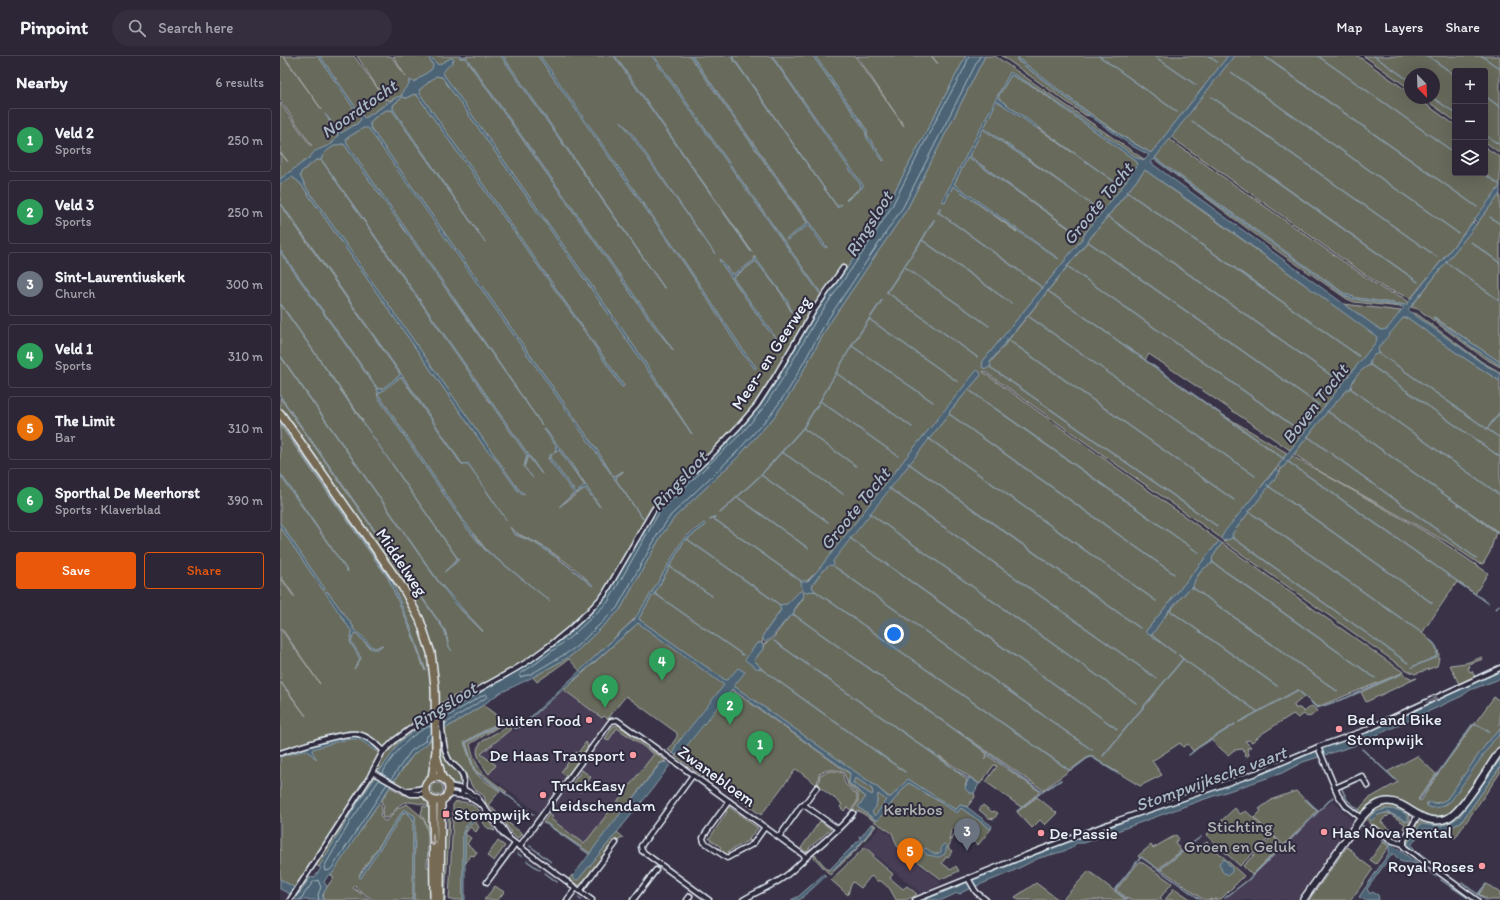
<!DOCTYPE html>
<meta charset="utf-8">
<style>
:root{--surface:#2c2636;--page:#342e3e;--text:#f1f3f6;--muted:#a6a5ad;--line:#484351;--accent:#ea580c}
body{margin:0;font-family:Itim,sans-serif;background:var(--page);color:var(--text)}
.controls{position:absolute;right:12px;top:12px;display:grid;overflow:hidden;border-radius:4px;box-shadow:0 4px 16px #0002}
.controls button{width:36px;height:36px;display:grid;place-items:center;padding:0;border:0;border-bottom:1px solid var(--line);background:var(--surface);color:var(--text);font:20px sans-serif}
.compass{position:absolute;left:1124px;top:12px;width:36px;height:36px;border-radius:50%;background:var(--surface);box-shadow:0 4px 16px #0002;rotate:157deg}
.you{position:absolute;left:614px;top:578px;width:14px;height:14px;margin:-10px;border:3px solid #fff;border-radius:50%;background:#1a73e8;box-shadow:0 0 0 6px #1a73e833}
.badge{display:grid;place-items:center;width:26px;height:26px;border-radius:50%;background:var(--accent);color:#fff;font-size:13px;font-weight:700}
.pin{position:absolute;translate:-50% -33px;filter:drop-shadow(0 1px 2px #0008)}
.pin::after{content:'';position:absolute;top:21px;width:14px;height:12px;background:inherit;clip-path:polygon(0 0,100% 0,50% 100%)}
.list{margin:0;padding:0;list-style:none}
h2{display:flex;justify-content:space-between;align-items:center;height:52px;margin:0;padding:0 16px;font-size:17px}
h2 small{font-size:13px;font-weight:400;color:var(--muted)}
.list li{display:grid;grid-template-columns:26px 1fr auto;gap:12px;align-items:center;box-sizing:border-box;height:64px;margin:0 8px 8px;padding:0 8px;border:1px solid var(--line);border-radius:4px}
.list b{display:block;font-size:15px;white-space:nowrap}
.list p{margin:0;font-size:13px;white-space:nowrap;color:var(--muted)}
.list em{font-size:13px;font-style:normal;color:var(--muted)}
.actions{display:flex;gap:8px;padding:12px 16px}
.actions a{flex:1;padding:9px 0;border:1px solid var(--accent);border-radius:4px;text-align:center;font-size:14px;color:var(--accent)}
.actions .main{background:var(--accent);color:#fff}
.icon{flex:none;width:22px;height:22px;fill:none;stroke:currentColor;stroke-width:2;stroke-linecap:round;stroke-linejoin:round}
.map{position:relative;flex:none;width:1220px;height:844px;overflow:hidden}
header{display:flex;align-items:center;gap:24px;box-sizing:border-box;height:56px;padding:0 20px;background:var(--surface);border-bottom:1px solid var(--line)}
header strong{font-size:19px}
nav{display:flex;gap:22px;margin-inline-start:auto;font-size:14px}
.search{width:280px;height:36px;background:var(--page);display:flex;align-items:center;gap:10px;box-sizing:border-box;padding:0 14px;border-radius:22px;color:var(--muted);font-size:15px}
main{display:flex}
aside{flex:1;background:var(--surface)}
.map>svg:first-child{display:block}
</style>
<header>
<strong>Pinpoint</strong>
<div class="search"><svg class="icon" aria-label="search" viewBox="0 0 24 24"><circle cx="10" cy="10" r="6"/><path d="M15 15l6 6"/></svg>Search here</div>
<nav><a>Map</a><a>Layers</a><a>Share</a></nav>
</header>
<main>
<aside>
<h2>Nearby<small>6 results</small></h2>
<ul class="list">
<li><span class="badge" style="background:#2e9e5b">1</span><div><b>Veld 2</b><p>Sports</p></div><em>250 m</em></li>
<li><span class="badge" style="background:#2e9e5b">2</span><div><b>Veld 3</b><p>Sports</p></div><em>250 m</em></li>
<li><span class="badge" style="background:#6b7280">3</span><div><b>Sint-Laurentiuskerk</b><p>Church</p></div><em>300 m</em></li>
<li><span class="badge" style="background:#2e9e5b">4</span><div><b>Veld 1</b><p>Sports</p></div><em>310 m</em></li>
<li><span class="badge" style="background:#e8710a">5</span><div><b>The Limit</b><p>Bar</p></div><em>310 m</em></li>
<li><span class="badge" style="background:#2e9e5b">6</span><div><b>Sporthal De Meerhorst</b><p>Sports · Klaverblad</p></div><em>390 m</em></li>
</ul>
<div class="actions"><a class="main">Save</a><a>Share</a></div>
</aside>
<div class="map">
<svg width="1220" height="844" viewBox="0 0 1220 844">
<rect width="100%" height="100%" fill="#3a3348"/>
<filter id="ink" filterUnits="userSpaceOnUse"><feTurbulence type="fractalNoise" baseFrequency=".025" numOctaves="2"/><feDisplacementMap in="SourceGraphic" scale="8" xChannelSelector="R" yChannelSelector="G"/><feConvolveMatrix kernelMatrix="1 2 1 2 8 2 1 2 1" color-interpolation-filters="sRGB"/></filter>
<g filter="url(#ink)">
<g fill="#473e55">
<path d="M283 634 380 702 309 795 208 719 196 699 195 695 196 690 200 685 228 670 233 675H237Z"/>
<path d="M1053 745 1080 772 1028 844H944L967 826 1039 756Z"/>
<path d="M600 771 611 779 616 791 659 824 661 828 640 837 584 790Z"/>
</g>
<g fill="#676a5c" stroke="#a8aeaa" fill-rule="evenodd">
<path d="M0 0H3L42 54 4 0H38L81 63 78 67 61 77 48 63 58 78 52 88 38 94 29 102 0 123V97L8 106 0 95V47L31 90V88L0 44Z"/>
<path d="M40 0H74L101 37 77 0H111L126 21 113 0H148L154 11 152 13 134 26 129 25V28L120 41H117L109 45 104 41 107 46 106 48 85 62 81 59Z"/>
<path d="M150 0H179L180 2H185L374 270 393 294 185 0H221L385 233 223 0H258L406 210 463 298 475 312 476 311 465 297 406 208 260 0H334L472 196 335 0H372L540 237V236L374 0H410L528 168 506 183 529 169 547 192 412 0H451L558 152 562 148 558 150 556 149 452 0H491L580 128 581 131 566 144 583 130 492 0H533L585 74 587 82 604 105V104L587 79V74L584 70 535 0H575L624 70 577 0H651L658 8 652 0H686L608 148 582 191 532 262 498 323 470 362 433 400 382 447 363 475 327 540 291 576 245 611 212 629 152 665 144 668 100 713 86 735H84L83 736 84 738 67 764 42 808 39 811 36 809 28 821 30 822 19 838 14 835 15 832 0 823V626L26 660 0 624V572L40 628 0 570V521L14 541H15L0 519V471L43 534 45 533 0 467V419L68 516 0 417V369L108 522 129 570 145 615 131 572 109 521 0 367V342L165 575 169 591 165 574 0 340V300L157 524 182 555 203 575 177 547 159 526 0 299V248L83 365 0 247V196L95 330 98 335V341L186 471 205 494 208 496 184 465 98 338 118 322H122L180 405 133 335 0 146V128L12 121 15 123 21 128 206 393 214 401 240 437 244 438 239 434 79 207 27 133 20 120 21 116 36 104H40L42 105 244 395 247 399 244 411 248 400 262 418 41 103C44 95 56 87 64 88L262 369 67 88 66 84 67 82 83 72 88 71 363 463 336 424V421L343 416V415L335 420H333L317 394 90 71V66C96 61 104 52 112 54L205 186 113 53V49L123 41 126 42 134 38 137 39 305 276 342 331 344 330 140 38 139 34 156 20 162 21 269 172 412 378 356 293 164 19 163 16C165 12 171 8 174 4L171 2 158 9ZM474 201 507 244 511 255 501 237 476 205 453 222 494 279 489 275 439 204 440 203 452 219 475 204ZM264 373 266 374 290 406 320 451 305 432 279 451 294 437 268 402 276 394V390ZM112 408 178 503V505L164 516 176 505 177 502ZM230 471C238 480 249 482 259 488 274 497 302 516 313 530L286 508 255 487 234 478ZM47 535 73 570V573L92 591 96 592 102 589 97 593 90 592 76 577 74 578 71 585 81 602 74 613 80 603C76 589 69 593 72 576Z"/>
<path d="M705 0H715L865 104 857 102 745 25 730 17 663 145 665 146 673 130 737 176 674 128 688 101 797 178 689 100 703 73 780 126 704 72 717 44 792 96 719 43 718 41 731 19 756 32 856 105 858 108 842 131 806 176C801 187 790 196 783 207L703 305V312L706 313 711 310 710 307 865 114 1098 281 1096 286 1082 303 1010 394 869 298 865 304 933 353 1007 397 998 410 997 413H995L941 482 704 315 703 316 939 485 866 575 871 580C881 563 895 549 908 534 916 525 920 511 933 507L932 502 942 487 1039 557 1123 616 1124 619 1133 623 1137 622 1086 646 1081 636 1122 617 1037 651 1025 640 1014 649 1015 652H1020L1024 656 1032 650 1037 655 1030 661 1029 660 1027 661 1024 658 1018 662 1013 658 983 677 972 686 969 684 965 685 971 691 967 692 969 699 966 701 963 693 954 694 948 699 930 683 913 695 908 688 903 691 900 687 872 705 882 719 860 730 812 701H808L763 734 678 675 707 698 704 704 707 699 759 735V737L741 751 706 726 717 710 714 709 700 728 659 700 687 724 685 730 694 737 695 741 687 751 680 749 676 754 628 723 611 741H609L597 731 454 630 458 612 447 625 445 624 360 564 359 562 372 540 375 539 376 535 404 485 426 469 405 482 357 560 300 615 289 603 257 626 253 621 289 601 298 594 340 554 381 480 395 461 457 402 495 360 512 335 549 268 627 153ZM697 315 701 319 670 355 669 358 552 505 553 507 545 512 532 528V531L535 535 525 536 523 537V543L492 583 483 589V593L474 604 478 608 466 604 477 587H482L483 584V579L504 549 507 548 518 537 522 536 523 534 522 530 539 513 624 404Z"/>
<path d="M722 0H948L871 97C824 71 782 36 739 3L738 5 810 60 805 59Z"/>
<path d="M954 0H1078L1130 37V42H1137L1175 69V117H1205V91L1220 101V130L1193 166 1131 242 1104 232 891 81Z"/>
<path d="M1084 0H1220V97L1205 86V15H1175V65L1143 42H1154V18H1130V33Z"/>
<path d="M889 83 1104 234 1122 241 1129 246 1126 249 1077 242 1065 238 875 102Z"/>
<path d="M874 103 1067 241 1074 243 1121 250V251L1074 246 1067 243 999 196Z"/>
<path d="M1220 138V306L1154 261 1192 291 1220 309V311L1204 302 1138 253 1131 251Z"/>
<path d="M0 148 120 318 119 320 102 333H98L0 194Z"/>
<path d="M1064 248 1121 255 1107 274H1101Z"/>
<path d="M1130 256 1137 258 1202 306 1220 316V318L1199 305Z"/>
<path d="M1123 262H1128L1178 298 1220 325V477L1176 447 1216 476 1210 496 1203 508 1198 507 1167 486 1041 416 1014 398 1047 356 1067 334 1071 332C1071 324 1083 311 1090 309 1090 296 1114 272 1123 262Z"/>
<path d="M279 394 305 430 296 437 270 402 272 398Z"/>
<path d="M1012 400 1158 483 1208 517 1195 538 1177 526 1142 577C1154 588 1163 593 1157 610L1135 618 1125 613 943 485 952 482V478L1000 416V412L1002 413Z"/>
<path d="M358 567 570 718 571 720 568 726 571 730 586 741 578 751 596 765 628 727 631 728 677 757 681 752 711 773 698 789 675 772 671 774 669 785 677 775 683 779 682 780 678 779 673 781 668 792 672 795 668 802 666 801 662 807 671 814 676 810 679 815 661 823 617 790 612 777 579 755 573 756 572 755 578 746V738L568 729 564 717C556 712 546 713 539 718L537 729 516 713 481 759 431 723 429 725 395 700 401 682 396 689 393 698 388 694 397 681V677L346 640C339 648 334 655 328 663L324 660 322 662 284 634Z"/>
<path d="M1202 601 1203 603 1189 608 1190 611 1188 612 1190 616 1192 615 1195 621 1179 628 1170 609 1186 607Z"/>
<path d="M1214 641 1220 645V674L1209 684 1167 743 1162 746 1146 748 1165 749 1168 747 1213 685 1220 678V690L1175 753C1138 781 1116 713 1080 760L1076 757 1088 743 1118 726 1107 716 1137 700 1156 718 1138 743 1141 745 1157 719Z"/>
<path d="M203 649 223 664 184 686 194 715 202 723 220 735 209 748 217 757 216 759 206 747 204 740 193 732 185 717 174 706 169 698 166 693 165 680V673Z"/>
<path d="M228 665 190 688C197 716 204 719 227 736L225 737 195 714 186 687 223 667Z"/>
<path d="M338 669 386 705 380 707 310 797 266 767 265 768 263 767 269 758 273 761 271 763 304 788 374 698 337 672 328 685 325 683 333 670Z"/>
<path d="M229 670 231 673 201 698 216 709 209 718C184 687 203 685 229 670Z"/>
<path d="M152 681 153 683C153 693 154 705 152 715 151 718 149 720 147 722 135 736 128 734 114 725L134 698 149 686Z"/>
<path d="M160 683C161 690 162 696 166 702 170 710 186 718 178 728 162 725 162 711 161 699 161 694 160 688 160 683Z"/>
<path d="M306 686 308 690V693L285 724 286 720 281 716 296 696 298 697Z"/>
<path d="M1220 699V704L1180 760 1174 765 1162 770 1140 769 1128 787 1132 794 1135 795 1132 796 1127 791V784L1138 767C1143 765 1145 766 1150 767 1161 769 1170 766 1178 759Z"/>
<path d="M1220 711V717L1175 782 1163 774 1169 773 1182 765Z"/>
<path d="M302 714 311 721 300 736 291 729Z"/>
<path d="M550 715C570 715 559 721 567 730 570 733 574 736 577 739V746L571 754 567 751 564 755 560 751 562 748 538 730 540 719Z"/>
<path d="M575 722H576L592 733 593 737 592 739 573 727Z"/>
<circle cx="157" cy="733" r="6"/>
<path d="M110 731 124 739 140 740 147 743 151 750 150 781 145 765 141 758 143 750 147 751 148 749C122 745 125 742 108 762H103L102 758 104 751 101 746Z"/>
<path d="M1016 735 1037 755 1004 789 974 762 981 755 979 753 993 743Z"/>
<path d="M598 737 606 744 596 760 591 756 596 751Z"/>
<path d="M757 741 777 757 765 769 760 764 752 772 737 756Z"/>
<path d="M176 745V746C194 743 207 762 215 775 202 772 202 762 192 754L190 756 178 752 176 753V755L187 757 191 759H173V749Z"/>
<path d="M98 748H100L102 752 100 760 104 765 108 764 118 752 127 748C131 752 136 755 140 759 152 772 147 795 147 811H150L152 844H134L135 760 124 753 79 819 80 822 124 756 128 757 133 763V844H93L76 832 75 829 73 832 90 844H44L43 843 44 835 54 821 51 819Z"/>
<path d="M703 749 712 756 714 755 718 757 714 763 709 762 699 754Z"/>
<path d="M1109 749C1124 751 1135 756 1128 772L1124 773 1123 772 1125 768 1110 758 1107 761 1106 760 1101 766 1118 779 1120 775 1122 780C1111 787 1093 769 1084 762 1091 755 1098 749 1109 749ZM1103 753H1111L1121 755 1126 766C1112 757 1106 752 1091 764Z"/>
<path d="M448 750 478 772 469 783 472 786 471 787 469 784 448 796 450 799 448 800 439 794 441 791 429 783 447 756 444 754Z"/>
<path d="M955 752 960 758 966 755 992 779 960 810 926 779Z"/>
<path d="M218 758 225 766 226 765 243 778 240 781 236 782 233 779 225 767 216 759Z"/>
<path d="M168 760 170 761 165 844H162V808L166 773H168Z"/>
<path d="M173 761H191L194 765H191L185 771 183 776V844H169Z"/>
<path d="M195 765 199 771 196 776 190 771 185 778 191 782 187 788 197 796 194 800 191 799 185 808V773L188 770Z"/>
<path d="M540 765 551 773 529 792V795L526 796 521 792Z"/>
<path d="M592 767 596 770 575 795 550 819 533 800 535 799 548 814 550 813 552 815 576 793 594 770Z"/>
<path d="M337 776 344 782H341L336 787 334 785 303 825V826L302 829H298L289 823 292 819 293 822 298 824Z"/>
<path d="M896 779 899 783 895 786 901 795 878 813 861 801 860 802 858 800 871 789 873 792Z"/>
<path d="M993 780 1002 789 972 819 963 810Z"/>
<path d="M218 785 225 790 214 805 207 800Z"/>
<path d="M927 786 964 820 941 843 924 844 881 813 882 812 909 791 913 795Z"/>
<path d="M1103 786 1109 790 1096 808 1090 804Z"/>
<path d="M585 791 594 799 593 801 613 818 610 822 623 833 627 830 637 838C630 844 624 844 616 844L610 833 601 825H597L591 820 581 832 573 826 570 831 568 839 551 824Z"/>
<path d="M1067 791 1075 797 1074 799 1093 813 1071 844H1029Z"/>
<path d="M860 805 892 827 880 842 883 844H850L836 834Z"/>
<path d="M809 815 846 844H782Z"/>
<path d="M756 827 779 844H739L735 841Z"/>
<path d="M1207 828 1220 837V844H1209L1199 838Z"/>
<path d="M215 830 224 836 218 844H204Z"/>
<path d="M894 832 912 844H885Z"/>
</g>
<g fill="#4b6474" stroke="#8a9ca9" fill-rule="evenodd">
<path d="M38 0H40L81 59 85 62 117 41 122 40V36L129 28V24L134 26 152 13 153 9 148 0H150L158 9 171 2 174 3C172 9 166 11 163 16L164 19 356 293 412 378 269 172 162 21 156 20 139 34 140 38 344 330 342 331 305 276 137 39 134 38 126 42 122 41 113 49V53L205 186 112 54C104 52 95 61 90 66V71L317 394 333 420H335L343 415 336 421V424L363 463 88 72H83L67 82 66 84 67 88 262 369 64 88C56 87 44 95 41 103L262 418 248 400 244 411 253 422 244 411 247 399 244 395 42 105 40 104H36L21 116 20 120 27 133 239 434 245 438 244 439 241 438 238 435 214 401 206 393 21 128 15 123 12 121 0 128V123L29 102 35 95 52 88 58 79V77L45 58 61 77 78 67 81 63Z"/>
<path d="M179 0H185L393 294 374 270 188 6 184 1 180 2Z"/>
<path d="M221 0H223L385 233Z"/>
<path d="M258 0H260L269 12 406 208 465 297 476 311 475 313 463 298 406 210Z"/>
<path d="M334 0H335L353 25 471 196Z"/>
<path d="M372 0H374L540 236V238Z"/>
<path d="M410 0H412L430 26 547 192 543 190 529 169 507 184 506 183 528 167Z"/>
<path d="M451 0H452L556 149 558 150 562 148 558 152Z"/>
<path d="M491 0H492L499 10 583 129V131L566 145 581 131 580 128Z"/>
<path d="M533 0H535L584 70 587 74V79L604 104 603 105 587 82 585 74Z"/>
<path d="M686 0H705L627 153 549 268 512 335 495 360 457 402 395 461 381 480 340 554 298 594 289 601 253 621 218 638 203 649 150 682 148 687 134 698 128 705 91 758 55 814 51 819 49 818 44 826 47 831 42 840 44 844H15L16 841 0 833V823L15 832 14 835 19 838 30 822 35 821 41 812 39 811 75 751 119 687 144 667 152 665 212 629 245 611 291 576 327 540 363 475 377 453 433 400 470 362 498 323 532 262 582 191 608 148Z"/>
<path d="M948 0H954L875 102 1065 238 1077 242 1126 249 1193 166 1196 169 1128 254 1199 305 1220 318V325L1178 298 1128 262H1123L1098 292 1099 297 1094 299 1090 305V309C1083 311 1071 324 1071 332L1067 334 1047 356 1002 413 998 410 1003 403 1082 303 1096 286 1097 281 925 156 865 114 710 306 711 310 706 313 702 311 703 305 783 207C790 196 801 187 806 176L842 131 858 108 856 105 756 32 731 19 718 41 719 43 761 73H758L717 45 704 72 750 104H748L703 73 689 100 798 178 688 101 674 128 778 202V203L673 130 665 146 662 145 730 16 757 32 857 102 865 104 869 99 852 90 810 60 736 3H739C782 35 823 72 871 97ZM874 103 1067 241 1074 243 1121 250 1124 251 1107 273 1101 274 1064 248 871 107Z"/>
<path d="M341 65 353 79 435 198Z"/>
<path d="M1220 130V138L1197 167 1194 164Z"/>
<path d="M0 146 133 335 180 405 183 408 188 407 227 465 188 409H183L179 405 129 331 121 321 98 338 184 465 205 493 270 545 205 494 186 471 98 341V335L95 330 0 196V194L98 333H102L119 320 120 318Z"/>
<path d="M474 200 507 244 512 256 501 237 476 205 454 220 453 222 498 284 489 275 439 204 440 203 452 219 475 204Z"/>
<path d="M0 247 178 503V505L164 516 176 505 177 502Z"/>
<path d="M1153 261 1220 306V309L1192 291 1153 262Z"/>
<path d="M0 299 159 526 203 576 174 546 157 524Z"/>
<path d="M697 314 700 316 701 319 670 355 669 358 553 505 554 509 553 510 550 509 542 515 533 528 532 531 535 535 525 536 522 533 521 525H528L539 513 624 404Z"/>
<path d="M0 340 165 574 169 591 172 595 168 590 165 575Z"/>
<path d="M0 367 112 526 131 572 146 615 129 570 108 522Z"/>
<path d="M264 373 266 374 290 406 320 451 305 432 292 440 279 451 294 437 269 404V400L276 395V390ZM279 394 305 429 296 437 270 402 272 398Z"/>
<path d="M996 413 1000 416 952 478 953 482 943 485 941 482 945 475Z"/>
<path d="M0 417 68 516 0 419Z"/>
<path d="M0 467 45 533 43 534 0 471Z"/>
<path d="M424 467 426 469 404 485 376 535 375 539 372 540 359 562 360 564 445 624H447L458 612 465 616 454 630 597 731 608 741H611L628 723 676 754 680 749 687 751 712 770 711 773 681 752 677 757 631 728 628 727 597 765 578 751 586 741 569 727 570 717 452 633 401 697 395 699 393 697 396 689 444 629 358 567 241 671 235 673 231 668 233 667 237 670H241L354 564 372 536 403 483ZM575 722H576L592 733 593 737 592 739 573 727ZM598 738 606 744 595 760 592 756 596 751Z"/>
<path d="M230 471 235 477 265 492 313 529 312 530 286 508 255 487 234 478Z"/>
<path d="M939 485 942 487 932 502 933 507C924 510 913 522 913 532H910L890 553 871 580 866 577V575Z"/>
<path d="M47 535 73 570V573L83 581 92 591 96 592 103 589 98 593H92L76 577 74 578 71 585 81 602 74 613 80 603 70 586 72 576 45 536Z"/>
<path d="M520 535 523 537 524 540 514 554V559C503 562 497 580 485 586L483 584V579L501 554 499 549 507 548Z"/>
<path d="M477 587H482L483 589V593L474 604 482 613 476 612 465 604Z"/>
<path d="M1220 615V622L1217 624 1190 634 1182 640 1169 646 1073 690 1023 706 1002 717 919 745 818 782 804 787H796L792 792 781 796 759 802 731 816 682 836 681 838 677 837 662 844H644L753 799 874 755 983 717 1043 692 1089 675Z"/>
<path d="M1220 674V678L1213 685 1171 745 1160 751 1152 752 1147 750 1148 746C1155 749 1161 747 1167 743L1209 684Z"/>
<path d="M76 680 86 684 98 695H95C90 692 85 686 80 684 69 680 44 690 33 693L32 695 37 704 27 694 0 701V699L54 684Z"/>
<path d="M1220 704V711L1182 765 1169 773 1163 774 1143 773 1131 789 1134 792V794L1128 792V787L1140 769 1142 768C1159 771 1166 771 1180 760Z"/>
<path d="M386 706 390 709 370 736 298 824H296L293 822V820L328 773 381 707Z"/>
<path d="M689 721 699 728 694 737H689L685 732Z"/>
<path d="M124 753 135 760 134 844H133V763L128 757 124 756 81 822 79 821Z"/>
<path d="M1107 753C1115 753 1122 754 1128 760V766L1108 756 1098 759 1091 765 1089 763C1092 756 1100 754 1107 753Z"/>
<path d="M192 764 194 766 187 770 185 778V844H183V776L185 771Z"/>
<path d="M591 768 594 770 576 793 551 815 550 813 580 783 579 780 581 781Z"/>
<path d="M664 788 667 790 665 798 659 801 647 799 643 794 645 792C651 794 653 801 661 796V791Z"/>
<path d="M1111 788 1138 808 1137 809C1128 804 1127 808 1120 805 1118 804 1116 800 1114 798H1112L1087 833 1090 838 1092 836 1098 839 1099 844H1085L1079 841 1109 797V790Z"/>
<path d="M944 803 952 812V816L948 819 947 818 945 817V818L942 815 939 807Z"/>
<path d="M544 818 546 820 522 842 519 844H511L519 840Z"/>
</g>
<g fill="none" stroke-linecap="round" stroke-linejoin="round">
<g stroke="#a9b9c3" stroke-width="1">
<path d="M689 0 685 11 658 60 612 150 585 193 536 264 501 325 483 352 463 376 380 455 328 546 293 579 258 606 240 618V621L251 618 287 597 296 591 337 552 378 478 391 459 454 399 492 357 509 333 546 266 623 151 700 0"/>
<path d="M165 668 207 641V639L205 638 165 662"/>
<path d="M102 718C111 701 132 675 151 670"/>
<path d="M111 723 131 695 145 685 147 680 151 677"/>
<path d="M99 724 70 766 44 811 45 815 50 814 52 812 107 728"/>
<path d="M20 844 33 826 38 824 41 831 38 839 39 844"/>
</g>
<g stroke="#8a9ca9" stroke-width="1.5">
<path d="M819 0 897 56"/>
<path d="M874 0 916 29"/>
<path d="M929 0 937 6"/>
<path d="M984 0 1197 151"/>
<path d="M1038 0 1175 97"/>
<path d="M1094 0 1130 25"/>
<path d="M1148 0 1175 19"/>
<path d="M1202 0 1220 13"/>
<path d="M738 3 739 0"/>
<path d="M951 16 1178 177"/>
<path d="M1205 40 1220 51"/>
<path d="M932 41 1157 201"/>
<path d="M1153 42 1175 57"/>
<path d="M912 65 1138 226"/>
<path d="M759 72 839 129"/>
<path d="M1205 79 1220 89"/>
<path d="M748 103 818 153"/>
<path d="M1203 117 1220 129"/>
<path d="M847 136 1079 300"/>
<path d="M658 156 763 232"/>
<path d="M658 157 660 152"/>
<path d="M827 160 1059 325"/>
<path d="M1210 161 1220 168"/>
<path d="M642 184 731 247"/>
<path d="M807 185 1039 349"/>
<path d="M1191 186 1220 207"/>
<path d="M1166 206 1220 245"/>
<path d="M787 210 1019 374"/>
<path d="M625 211 709 270"/>
<path d="M768 235 1004 403"/>
<path d="M607 236 697 301"/>
<path d="M607 236 642 184 654 164"/>
<path d="M748 260 975 420"/>
<path d="M589 263 678 326"/>
<path d="M727 283 954 444"/>
<path d="M572 290 653 346"/>
<path d="M1099 297 1220 382"/>
<path d="M1089 308 1220 401"/>
<path d="M710 311 937 470"/>
<path d="M556 317 632 371"/>
<path d="M1070 332 1220 439"/>
<path d="M689 334 919 497"/>
<path d="M540 345 618 400"/>
<path d="M1047 355 1220 478"/>
<path d="M669 358 894 518"/>
<path d="M523 372 576 410"/>
<path d="M1207 373 1220 356"/>
<path d="M1027 380 1196 502"/>
<path d="M648 382 876 545"/>
<path d="M502 396 563 438"/>
<path d="M1007 405 1208 547"/>
<path d="M628 407 860 572"/>
<path d="M481 419 548 466"/>
<path d="M987 429 1152 547"/>
<path d="M609 432 876 622"/>
<path d="M457 441 528 492"/>
<path d="M968 455 1142 577"/>
<path d="M440 457 481 419 523 372 540 345 572 289 602 244"/>
<path d="M589 457 856 647"/>
<path d="M434 463 521 525"/>
<path d="M430 464 435 461"/>
<path d="M952 481 1128 607"/>
<path d="M570 482 837 673"/>
<path d="M407 483 500 549"/>
<path d="M932 506 1095 622"/>
<path d="M389 510 432 540"/>
<path d="M555 511 812 694"/>
<path d="M912 531 1057 635"/>
<path d="M535 535 789 714 793 713 809 701H812L837 717"/>
<path d="M374 537 463 599"/>
<path d="M1216 553 1220 549"/>
<path d="M889 554 997 630"/>
<path d="M513 558 762 736 781 724"/>
<path d="M871 579 895 597"/>
<path d="M494 585 689 723"/>
<path d="M899 599 903 603"/>
<path d="M1132 611 1156 601C1159 593 1156 589 1150 584"/>
<path d="M480 612 625 716"/>
<path d="M230 664 222 666 185 687 195 715 254 759"/>
<path d="M959 666 1018 634 1037 652 1066 642 1121 618"/>
<path d="M1082 693 1118 726"/>
<path d="M909 699 919 691 955 668"/>
<path d="M823 700 903 603 978 656"/>
<path d="M1062 733 1067 744 1079 754"/>
<path d="M1026 743 1038 755"/>
<path d="M1139 744 1192 669H1198L1209 676"/>
<path d="M737 755 762 736"/>
<path d="M265 767 309 798"/>
<path d="M1081 769 1092 776"/>
<path d="M1098 781 1110 789"/>
<path d="M911 788 921 781"/>
<path d="M250 790 271 806"/>
<path d="M1004 790 1053 741"/>
<path d="M1139 797 1162 814"/>
<path d="M238 798 241 800"/>
<path d="M247 805 260 814"/>
<path d="M1145 812 1155 820"/>
<path d="M879 814 908 791"/>
<path d="M265 817 277 826"/>
<path d="M1161 824 1188 842"/>
<path d="M1182 827 1206 844"/>
<path d="M1198 838 1206 828"/>
<path d="M298 841 301 844"/>
<path d="M945 842 968 824 1001 792"/>
<path d="M848 844 835 835V833L861 801 921 844"/>
</g>
<g stroke="#e8f1f8" stroke-width="7">
<g id="street">
<path d="M1038 691 1058 739 1066 750 1081 762"/>
<path d="M0 697C16 692 64 675 78 678 87 680 97 688 104 695"/>
<path d="M92 716 131 738H146"/>
<path d="M413 719 361 790 362 795 429 844"/>
<path d="M169 730 183 733 197 741 224 779 312 844"/>
<path d="M1055 732 1082 720 1088 730"/>
<path d="M125 735 145 732"/>
<path d="M168 738 187 740 200 748"/>
<path d="M182 739C183 733 185 727 183 720 181 713 173 710 169 704 163 694 159 659 165 649 173 642 188 640 198 634 215 624 234 615 251 603 277 585 303 563 324 539L374 453 382 444 431 399 459 370 477 349 495 321 534 254 563 212"/>
<path d="M449 745 425 778 423 782 424 786 447 802 473 788 485 771"/>
<path d="M524 749 537 731"/>
<path d="M1138 759 1124 784V791L1197 844"/>
<path d="M214 763 223 772 229 782"/>
<path d="M1093 772 1113 785 1123 788"/>
<path d="M499 781 521 750 524 749 558 773"/>
<path d="M239 791 331 665 337 664 526 801"/>
<path d="M688 822 696 836 706 844"/>
<path d="M207 826 235 788"/>
<path d="M300 835 336 787"/>
<path d="M10 844 89 722 102 697 115 684 142 664"/>
<path d="M287 844 296 832"/>
<path d="M353 844 376 814"/>
<path d="M407 844 410 840"/>
<path d="M463 844C476 836 490 831 503 822 513 815 522 805 531 797 546 784 560 773 573 757"/>
<path d="M635 844 754 796 839 764 976 717 1038 691 1086 674 1220 612"/>
</g>
</g>
<g stroke="#e8f1f8" stroke-width="9">
<path id="secondary" d="M1023 844 1081 762C1118 718 1133 777 1168 762 1182 756 1209 710 1220 695"/>
</g>
<g stroke="#e8f1f8" stroke-width="10">
<g id="primary">
<path d="M0 357 123 532 140 564 151 597 155 631 156 695 152 722"/>
<path d="M156 698 162 722"/>
<circle cx="157" cy="733" r="12"/>
<path d="M153 745 154 844"/>
<path d="M160 844 161 745"/>
</g>
</g>
<use href="#street" stroke="#2f2a3d" stroke-width="4"/>
<use href="#secondary" stroke="#2f2a3d" stroke-width="6"/>
<use href="#primary" stroke="#766a54" stroke-width="7"/>
</g>
<defs><path id="oneway-shaft" d="M-6 0H5M1.5-3L5.5 0L1.5 3" fill="none" stroke-width="1.6" stroke-linecap="round" stroke-linejoin="round"/></defs>
<use stroke="#70707e" href="#oneway-shaft" transform="translate(1152 644) rotate(-25)"/>
<use stroke="#babbb6" href="#oneway-shaft" transform="translate(153 784) rotate(90)"/>
</g>
<g fill="#ff9aa2" stroke="#2f2a3d" stroke-width="1.5">
<circle cx="309" cy="664" r="4"/>
<circle cx="1059" cy="673" r="4"/>
<circle cx="353" cy="699" r="4"/>
<circle cx="263" cy="739" r="4"/>
<rect x="162" y="754" width="8" height="8" rx="2"/>
<circle cx="1044" cy="776" r="4"/>
<circle cx="761" cy="777" r="4"/>
<circle cx="1202" cy="810" r="4"/>
</g>
<g text-anchor="middle" stroke-width="4" stroke-linejoin="round" paint-order="stroke">
<g font-size="17" fill="#e8f1f8" stroke="#2f2a3d">
<text transform="translate(491 297) rotate(-57)" y="6">Meer- en Geerweg</text>
<text transform="translate(122 506) rotate(56)" y="6">Middelweg</text>
<text transform="translate(437 720) rotate(36)" y="6">Zwanebloem</text>
</g>
<g font-size="17" fill="#e8f1f8" stroke="#2f2a3d" text-anchor="start">
<text x="1067" y="669">Bed and Bike<tspan x="1067" dy="20">Stompwijk</tspan></text>
<text x="301" y="670" text-anchor="end">Luiten Food</text>
<text x="345" y="705" text-anchor="end">De Haas Transport</text>
<text x="271" y="735">TruckEasy<tspan x="271" dy="20">Leidschendam</tspan></text>
<text x="174" y="764">Stompwijk</text>
<text x="1052" y="782">Has Nova Rental</text>
<text x="769" y="783">De Passie</text>
<text x="1194" y="816" text-anchor="end">Royal Roses</text>
</g>
<g font-size="17" fill="#aeb4b2" stroke="#2f2a3d">
<text x="633" y="759">Kerkbos</text>
<text x="960" y="776">Stichting<tspan x="960" dy="20">Groen en Geluk</tspan></text>
</g>
<g font-size="18" font-style="italic" fill="#a9b9c3" stroke="#2f2a3d">
<text transform="translate(79 53) rotate(-35)" y="6">Noordtocht</text>
<text transform="translate(818 148) rotate(-51)" y="6">Groote Tocht</text>
<text transform="translate(589 168) rotate(-58)" y="6">Ringsloot</text>
<text transform="translate(1035 348) rotate(-52)" y="6">Boven Tocht</text>
<text transform="translate(399 425) rotate(-47)" y="6">Ringsloot</text>
<text transform="translate(575 453) rotate(-51)" y="6">Groote Tocht</text>
<text transform="translate(164 650) rotate(-32)" y="6">Ringsloot</text>
<text transform="translate(931 723) rotate(-20)" y="6">Stompwijksche vaart</text>
</g>
</g>
</svg>
<div class="controls">
<button>+</button>
<button>−</button>
<button><svg class="icon" aria-label="layers" viewBox="0 0 24 24"><path d="M12 4l9 5-9 5-9-5zM3 14l9 5 9-5"/></svg></button>
</div>
<svg class="compass" viewBox="-18 -18 36 36"><path d="M0-13l5 13h-10z" fill="#e53935"/><path d="M0 13l5-13h-10z" fill="#a6a5ad"/></svg>
<div class="you"></div>
<div class="pin badge" style="left:480px;top:708px;background:#2e9e5b">1</div>
<div class="pin badge" style="left:450px;top:669px;background:#2e9e5b">2</div>
<div class="pin badge" style="left:687px;top:795px;background:#6b7280">3</div>
<div class="pin badge" style="left:382px;top:625px;background:#2e9e5b">4</div>
<div class="pin badge" style="left:630px;top:815px;background:#e8710a">5</div>
<div class="pin badge" style="left:325px;top:652px;background:#2e9e5b">6</div>
</div>
</main>
